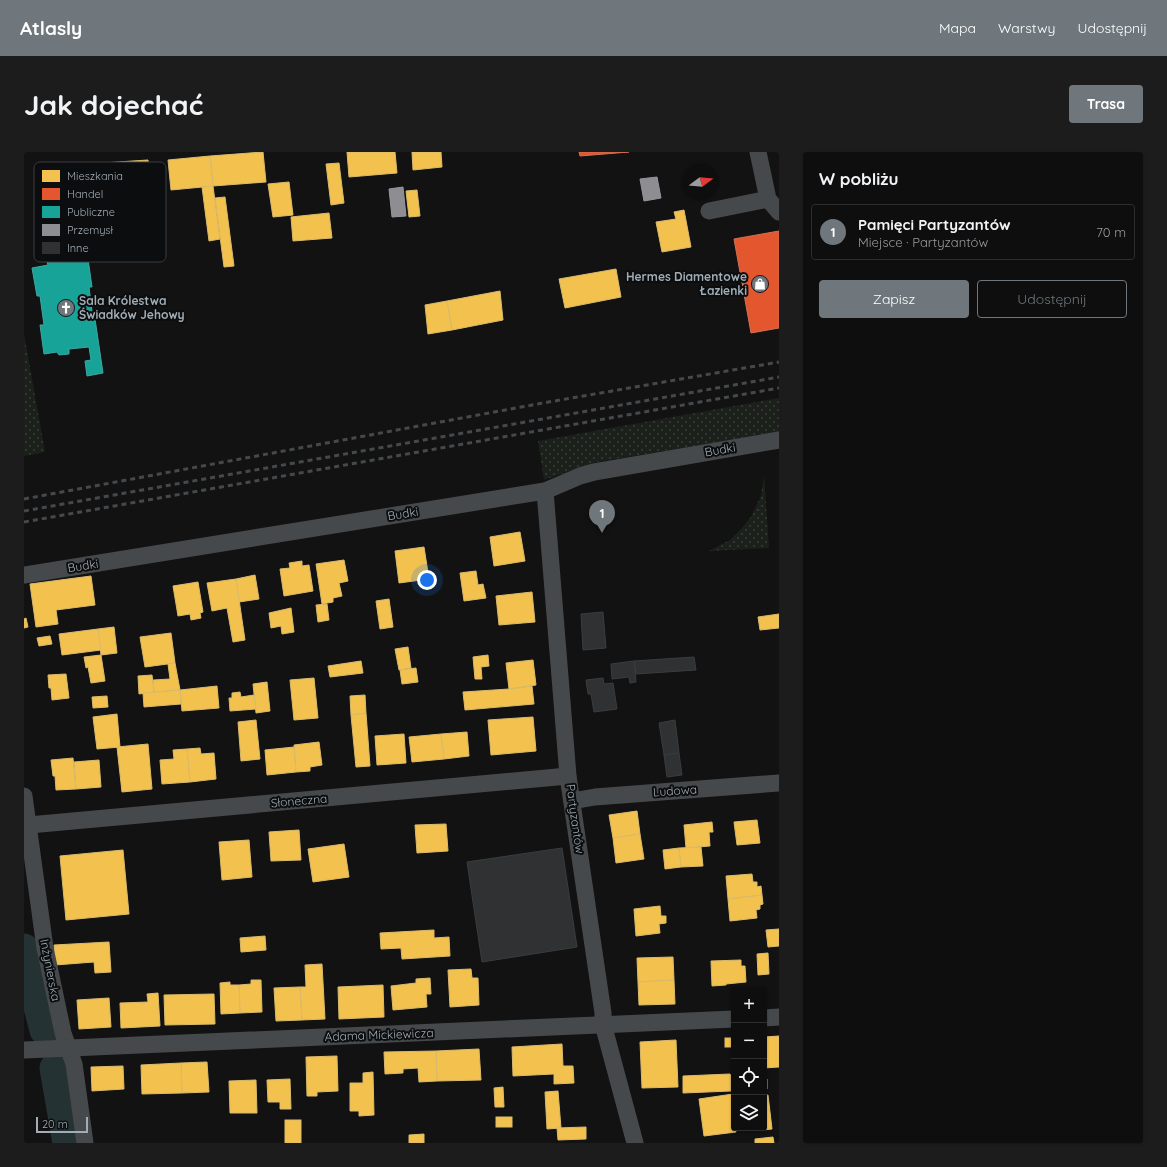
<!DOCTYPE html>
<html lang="pl">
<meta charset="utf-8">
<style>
:root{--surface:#0e0e0e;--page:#1c1c1c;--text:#f1f3f6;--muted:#9b9c9e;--line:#2e2e2e;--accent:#6f777c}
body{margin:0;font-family:Quicksand,sans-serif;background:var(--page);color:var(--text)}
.controls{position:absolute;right:12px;bottom:12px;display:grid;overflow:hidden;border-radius:4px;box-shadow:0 1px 3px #0004}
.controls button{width:36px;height:36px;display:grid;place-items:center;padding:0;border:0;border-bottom:1px solid var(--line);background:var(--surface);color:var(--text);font:20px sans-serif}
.compass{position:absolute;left:659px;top:12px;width:36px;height:36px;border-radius:50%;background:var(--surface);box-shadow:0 1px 3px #0004;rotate:74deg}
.scale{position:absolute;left:12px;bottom:10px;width:52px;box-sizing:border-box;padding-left:4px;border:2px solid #a1adb5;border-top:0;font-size:11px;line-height:14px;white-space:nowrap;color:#a1adb5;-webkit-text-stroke:3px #0c0d0e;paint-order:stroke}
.you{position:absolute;left:403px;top:428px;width:14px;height:14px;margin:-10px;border:3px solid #fff;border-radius:50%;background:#1a73e8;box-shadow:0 0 0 6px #1a73e833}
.badge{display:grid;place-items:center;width:26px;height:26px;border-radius:50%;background:var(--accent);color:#fff;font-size:13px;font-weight:700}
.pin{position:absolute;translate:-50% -33px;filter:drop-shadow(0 1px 2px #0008)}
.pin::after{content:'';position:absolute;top:21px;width:14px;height:12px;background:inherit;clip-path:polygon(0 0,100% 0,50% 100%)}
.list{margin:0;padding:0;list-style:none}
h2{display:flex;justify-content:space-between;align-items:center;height:52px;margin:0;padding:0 16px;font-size:17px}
h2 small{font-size:13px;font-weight:400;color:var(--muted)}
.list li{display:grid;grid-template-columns:26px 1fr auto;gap:12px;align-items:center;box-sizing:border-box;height:56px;margin:0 8px 8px;padding:0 8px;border:1px solid var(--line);border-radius:4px}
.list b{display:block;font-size:15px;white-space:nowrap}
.list p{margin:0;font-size:13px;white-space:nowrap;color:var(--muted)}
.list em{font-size:13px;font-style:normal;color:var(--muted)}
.actions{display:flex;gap:8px;padding:12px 16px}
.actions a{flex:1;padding:9px 0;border:1px solid var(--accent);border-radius:4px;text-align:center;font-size:14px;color:var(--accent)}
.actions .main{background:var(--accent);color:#fff}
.icon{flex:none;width:22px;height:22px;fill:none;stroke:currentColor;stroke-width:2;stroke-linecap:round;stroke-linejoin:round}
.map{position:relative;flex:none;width:755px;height:991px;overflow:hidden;border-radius:4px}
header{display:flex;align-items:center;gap:24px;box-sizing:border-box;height:56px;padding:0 20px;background:var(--accent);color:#fff}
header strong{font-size:19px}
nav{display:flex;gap:22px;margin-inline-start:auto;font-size:14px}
.intro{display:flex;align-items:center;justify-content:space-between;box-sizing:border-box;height:96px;padding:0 24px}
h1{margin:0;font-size:28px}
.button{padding:10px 18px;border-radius:4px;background:var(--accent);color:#fff;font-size:14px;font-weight:700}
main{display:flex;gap:24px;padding:0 24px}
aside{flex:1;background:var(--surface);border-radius:4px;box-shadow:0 1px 3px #0004}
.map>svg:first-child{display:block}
</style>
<header>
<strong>Atlasly</strong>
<nav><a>Mapa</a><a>Warstwy</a><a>Udostępnij</a></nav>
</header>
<div class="intro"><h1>Jak dojechać</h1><a class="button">Trasa</a></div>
<main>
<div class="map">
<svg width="755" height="991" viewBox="0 0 755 991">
<defs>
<pattern id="grass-dots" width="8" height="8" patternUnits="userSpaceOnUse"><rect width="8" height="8" fill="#1b211a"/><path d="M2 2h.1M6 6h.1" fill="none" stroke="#393f39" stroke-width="1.8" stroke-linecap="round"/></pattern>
</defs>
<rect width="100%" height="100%" fill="#121212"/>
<g fill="url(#grass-dots)">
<path d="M0 182 21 300 0 304Z"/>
<path d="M755 246V280L573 310 520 328 514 289Z"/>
<path d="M740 323 745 396 685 399 706 388 718 376 727 365 737 344Z"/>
</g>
<g fill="#f2c14e" stroke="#dabb6d">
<path d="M239 0 242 30 189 34 186 4Z"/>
<path d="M323 0H371L373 21 325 25Z"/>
<path d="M388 0H417L418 15 389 18Z"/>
<path d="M186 4 189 34 147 38 144 8Z"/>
<path d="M124 8 126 34 64 38 63 12Z"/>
<path d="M315 11 320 51 307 53 302 12Z"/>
<path d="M265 30 269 63 249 65 244 32Z"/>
<path d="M189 34 196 87 185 89 178 35Z"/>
<path d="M393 38 396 64 385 65 382 39Z"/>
<path d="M201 45 210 114 200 115 191 46Z"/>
<path d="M660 58 667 95 638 100 632 70 652 67 650 60Z"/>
<path d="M305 61 308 86 269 89 267 65Z"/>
<path d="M592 117 597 145 541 156 535 127Z"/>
<path d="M476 139 479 168 428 178 423 149Z"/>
<path d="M423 149 428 178 404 182 401 153Z"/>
<path d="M496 380 501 409 470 414 466 385Z"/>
<path d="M400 395 405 427 375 431 371 399Z"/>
<path d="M320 408 324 429 315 431 318 444 309 446V450L298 452 292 412Z"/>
<path d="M278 409V414L285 413 289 439 260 444 256 417 266 416 265 411Z"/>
<path d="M452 419 454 433 459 432 462 446 440 449 436 421Z"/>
<path d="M231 423 235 447 215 450 212 427Z"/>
<path d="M67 424 71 453 32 458 34 472 12 475 6 432Z"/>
<path d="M212 427 221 488 209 490 203 456 188 459 183 431Z"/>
<path d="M174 430 179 460 176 461 177 466 167 468 166 462 154 464 149 434Z"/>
<path d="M508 440 511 470 475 473 472 444Z"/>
<path d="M365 447 369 475 356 477 352 449Z"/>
<path d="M303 452 305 468 294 470 292 453Z"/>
<path d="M267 456 270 480 258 482 257 474 247 476 245 461Z"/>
<path d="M755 462V476L736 478 734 465Z"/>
<path d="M2 466 4 475 0 476V467Z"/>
<path d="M90 475 93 501 77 503 74 477Z"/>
<path d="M74 477 77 498 38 503 35 482Z"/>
<path d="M147 481 151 511 121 515 116 485Z"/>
<path d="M26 484 28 492 15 494 13 486Z"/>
<path d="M384 495 387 516 375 518 371 497Z"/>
<path d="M77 503 81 529 67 531 64 515 62 516 60 505Z"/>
<path d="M464 503 465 514 457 515 458 527H451L449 505Z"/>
<path d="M509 508 512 533 485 537 482 511Z"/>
<path d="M337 509 339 521 306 525 304 514Z"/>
<path d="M151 511 156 538 130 540 129 528 146 527 144 512Z"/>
<path d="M392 516 394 530 378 532 376 518Z"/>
<path d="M42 522 45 546 28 548 27 536H25L24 523Z"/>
<path d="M128 523 130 540 115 542 114 524Z"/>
<path d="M290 526 294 566 270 568 266 528Z"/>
<path d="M243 530 246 559 232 561 229 532Z"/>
<path d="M193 534 195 556 158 559 156 538Z"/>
<path d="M508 534 510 552 441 558 439 540 485 537Z"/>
<path d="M156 538 157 552 120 555 119 541Z"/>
<path d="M216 540 217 545 230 543 232 557 206 559 205 546H208V541Z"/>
<path d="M341 543 342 561 327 563 326 544Z"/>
<path d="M83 544 84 555 69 556 68 545Z"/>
<path d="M342 561 346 614 332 615 327 563Z"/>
<path d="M93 562 96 595 73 597 69 565Z"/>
<path d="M509 565 512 599 467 603 464 568Z"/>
<path d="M232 568 236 607 217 609 214 570Z"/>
<path d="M443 580 445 604 420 607 417 582Z"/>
<path d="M380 582 382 611 353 613 351 584Z"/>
<path d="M417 582 420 607 388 610 385 585Z"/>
<path d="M295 590 298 613 286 615V619L272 620 270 593Z"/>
<path d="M124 592 128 637 98 640 93 595Z"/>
<path d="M270 595 272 620 243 623 241 598Z"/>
<path d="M176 596 177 602 190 601 192 627 166 630 163 597Z"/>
<path d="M163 597 166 630 138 632 136 608 150 607 149 598Z"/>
<path d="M49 606 52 637 32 638 31 624H29L27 608Z"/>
<path d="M75 608 77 635 52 637 50 610Z"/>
<path d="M613 659 616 682 589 686 585 663Z"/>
<path d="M733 668 736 691 713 693 710 670Z"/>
<path d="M688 670 689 680H685L686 694 662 696 660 673Z"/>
<path d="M422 672 424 699 393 701 391 673Z"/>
<path d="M275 678 277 708 247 709 245 680Z"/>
<path d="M616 682 620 707 592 711 589 686Z"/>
<path d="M225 688 228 725 198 728 195 690Z"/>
<path d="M320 692 325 725 289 730 284 697Z"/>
<path d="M677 695 679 714 657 715 655 696Z"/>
<path d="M655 696 657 715 641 717 639 698Z"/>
<path d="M99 698 105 762 42 768 36 704Z"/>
<path d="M728 722 729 730H733V735L737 734 738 743 704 747 702 724Z"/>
<path d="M738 743 739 752 736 753V757L732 758 733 766 706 769 704 747Z"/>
<path d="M636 754 637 764H642V771L635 772 636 781 612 784 610 757Z"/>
<path d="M755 777V794L744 795 742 778Z"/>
<path d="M410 778V786L425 785 426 804 378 807 377 796 357 797 356 781Z"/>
<path d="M241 784 242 798 217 800 216 786Z"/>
<path d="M85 790 87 820 71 821 70 810 31 813 30 793Z"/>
<path d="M744 801 745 822 734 823 733 802Z"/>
<path d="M649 805 650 828 614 830 613 806Z"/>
<path d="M717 808V814H721L722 830 702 832V833L688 834 687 809Z"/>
<path d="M298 812 301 867 278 868 276 835H282L281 813Z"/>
<path d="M447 817 448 826H454L455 853 426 855 424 818Z"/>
<path d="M406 826 407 842H402L403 855 369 858 367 834 392 831V827Z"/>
<path d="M227 828H237L238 860 216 861 215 833 227 832Z"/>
<path d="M650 828 651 852 615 853 614 830Z"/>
<path d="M206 830V833H215L216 861 197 862 196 831Z"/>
<path d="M359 833 360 865 315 867 314 835Z"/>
<path d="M276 835 278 868 252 869 250 836Z"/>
<path d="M134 841 136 874 97 876 96 851 124 850 123 842Z"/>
<path d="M190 842 191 872 141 873 140 843Z"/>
<path d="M85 846 87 875 55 877 53 848Z"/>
<path d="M755 884V915L740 916V885Z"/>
<rect x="701" y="886" width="9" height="9"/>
<path d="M652 888 654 935 618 936 616 890Z"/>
<path d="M538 892 539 914H549L550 931 530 932V922L489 924 488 895Z"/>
<path d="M455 897 457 928 413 929 412 899Z"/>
<path d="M412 899 413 929 395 930 394 916 379 917V921L361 922 360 900Z"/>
<path d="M313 904 314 939 293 940V944H283L282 905Z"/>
<path d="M183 910 185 940 158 941 157 911Z"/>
<path d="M157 911 158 941 118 942 117 913Z"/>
<path d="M99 914 100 937 68 939 67 915Z"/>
<path d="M349 920 350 963 335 964V959H326V931H339V921Z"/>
<path d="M706 922 707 939 659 941V924Z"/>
<path d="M706 923H710V939H707Z"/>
<path d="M740 924 743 927V937H740Z"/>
<path d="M266 927 267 957H256V950H244L243 928Z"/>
<path d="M232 928 233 961H206L205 929Z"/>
<path d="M479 935 480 955H471L470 936Z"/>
<path d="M534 939 537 976 523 977 521 940Z"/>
<path d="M709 942 710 952H709L710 976H711L712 980 680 984 675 947Z"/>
<path d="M744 943 748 977 739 978V976H740V944Z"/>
<rect x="472" y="965" width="16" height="10"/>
<rect x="261" y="968" width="16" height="23"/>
<path d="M562 975V987L534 988 533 976Z"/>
<path d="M400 982V991H385V983Z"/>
<path d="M749 985 750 991H731V987Z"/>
</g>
<g fill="#e4572e" stroke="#d07156">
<path d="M555 0H605L556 4Z"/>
<path d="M755 79V176L727 181 710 87Z"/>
</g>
<path fill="#17a398" stroke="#40a6a1" d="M64 107 68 135H65L69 167H71L79 221 63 224 61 209 67 208 65 195 45 197V202L35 203 33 200 20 202 16 173H20L16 144H13L8 116 24 113 23 110 33 109V111Z"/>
<g fill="#8d8d92" stroke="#93979c">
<path d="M633 25 637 46 620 49 616 27Z"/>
<path d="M379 35 382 64 368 65 365 37Z"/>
</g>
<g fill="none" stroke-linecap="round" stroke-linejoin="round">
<g stroke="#243234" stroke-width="31">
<path d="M0 797 21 878"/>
<path d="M31 916 44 991"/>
</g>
</g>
<g fill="#2f3132" stroke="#3a3d3f">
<path d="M579 460 582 496 559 498 557 462Z"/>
<path d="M670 505 672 518 612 522 610 509Z"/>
<path d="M610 509 612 530 606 531 605 525 588 527 587 512Z"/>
<path d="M579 526 580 532 589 531 593 557 570 560 567 542H564L562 528Z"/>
<path d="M651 568 655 601 640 603 635 571Z"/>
<path d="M655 601 658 623 643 625 640 603Z"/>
<path d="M538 696 553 795 458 810 443 710Z"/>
</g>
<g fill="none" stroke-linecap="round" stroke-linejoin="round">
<g stroke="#46494b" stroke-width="17">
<path d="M734 0 744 47 755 60"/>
<path d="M685 59 744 47"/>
<path d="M521 339 544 624 579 861V872L611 991"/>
<path d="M0 423 521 339 556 324 570 320 755 288"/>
<path d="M0 644 21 796 39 881 50 912 61 991"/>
<path d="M548 649 571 645 755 631"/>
<path d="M5 673 544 624"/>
<path d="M740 866 755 865"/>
<path d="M0 898 710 867"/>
</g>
<g stroke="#46494b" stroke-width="3" stroke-dasharray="5 4" stroke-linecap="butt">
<path d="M0 347 519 251 755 210"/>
<path d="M0 359 755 225"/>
<path d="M0 370 755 236"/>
</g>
</g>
<defs>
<g id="shop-disc" transform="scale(0.9)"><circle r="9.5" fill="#6f777c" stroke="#0c0d0e"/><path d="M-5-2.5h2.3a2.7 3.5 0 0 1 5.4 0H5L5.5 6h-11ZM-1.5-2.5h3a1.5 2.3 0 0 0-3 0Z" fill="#fff"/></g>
<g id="church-disc" transform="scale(0.9)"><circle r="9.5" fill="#6f777c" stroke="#0c0d0e"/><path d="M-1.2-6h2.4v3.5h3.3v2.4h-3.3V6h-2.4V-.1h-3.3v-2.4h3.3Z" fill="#fff"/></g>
</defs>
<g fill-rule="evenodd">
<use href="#shop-disc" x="736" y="132"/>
<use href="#church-disc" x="42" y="156"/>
</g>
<g text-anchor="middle" stroke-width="4" stroke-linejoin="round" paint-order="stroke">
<g font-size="12" font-weight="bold" fill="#a1adb5" stroke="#0c0d0e" text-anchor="end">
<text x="723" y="129">Hermes Diamentowe<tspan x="723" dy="14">Łazienki</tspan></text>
<text x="55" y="153" text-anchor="start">Sala Królestwa<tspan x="55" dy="14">Świadków Jehowy</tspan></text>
</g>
<g font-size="12" fill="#a1adb5" stroke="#0c0d0e">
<text transform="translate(696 298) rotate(-10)" y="4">Budki</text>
<text transform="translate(379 362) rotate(-9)" y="4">Budki</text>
<text transform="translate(59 414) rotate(-9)" y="4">Budki</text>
<text transform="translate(651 639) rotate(-4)" y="4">Ludowa</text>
<text transform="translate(275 649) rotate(-5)" y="4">Słoneczna</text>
<text transform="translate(551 667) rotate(82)" y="4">Partyzantów</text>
<text transform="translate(26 818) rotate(79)" y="4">Inżynierska</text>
<text transform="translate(355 883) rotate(-2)" y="4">Adama Mickiewicza</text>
</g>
</g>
<rect x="10" y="10" width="132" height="100" rx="6" fill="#0c0d0e" stroke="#393d40" stroke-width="1"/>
<rect x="18" y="18" width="18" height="12" fill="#f2c14e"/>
<rect x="18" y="36" width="18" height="12" fill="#e4572e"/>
<rect x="18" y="54" width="18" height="12" fill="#17a398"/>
<rect x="18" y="72" width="18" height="12" fill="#8d8d92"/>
<rect x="18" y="90" width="18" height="12" fill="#2f3132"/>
<g font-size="11" fill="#a1adb5">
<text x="43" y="28">Mieszkania</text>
<text x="43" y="46">Handel</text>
<text x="43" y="64">Publiczne</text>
<text x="43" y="82">Przemysł</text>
<text x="43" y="100">Inne</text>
</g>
</svg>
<div class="controls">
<button>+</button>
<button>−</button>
<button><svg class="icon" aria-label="locate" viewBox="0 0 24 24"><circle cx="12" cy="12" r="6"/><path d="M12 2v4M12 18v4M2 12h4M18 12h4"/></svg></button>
<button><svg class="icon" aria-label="layers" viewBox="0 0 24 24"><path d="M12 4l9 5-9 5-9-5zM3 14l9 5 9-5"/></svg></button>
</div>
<svg class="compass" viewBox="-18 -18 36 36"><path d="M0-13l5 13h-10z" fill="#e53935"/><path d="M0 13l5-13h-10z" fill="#9b9c9e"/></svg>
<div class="scale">20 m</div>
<div class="you"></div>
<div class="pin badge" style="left:578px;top:381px">1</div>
</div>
<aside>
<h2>W pobliżu<small></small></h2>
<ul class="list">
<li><span class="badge">1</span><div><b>Pamięci Partyzantów</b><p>Miejsce · Partyzantów</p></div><em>70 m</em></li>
</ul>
<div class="actions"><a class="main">Zapisz</a><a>Udostępnij</a></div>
</aside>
</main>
